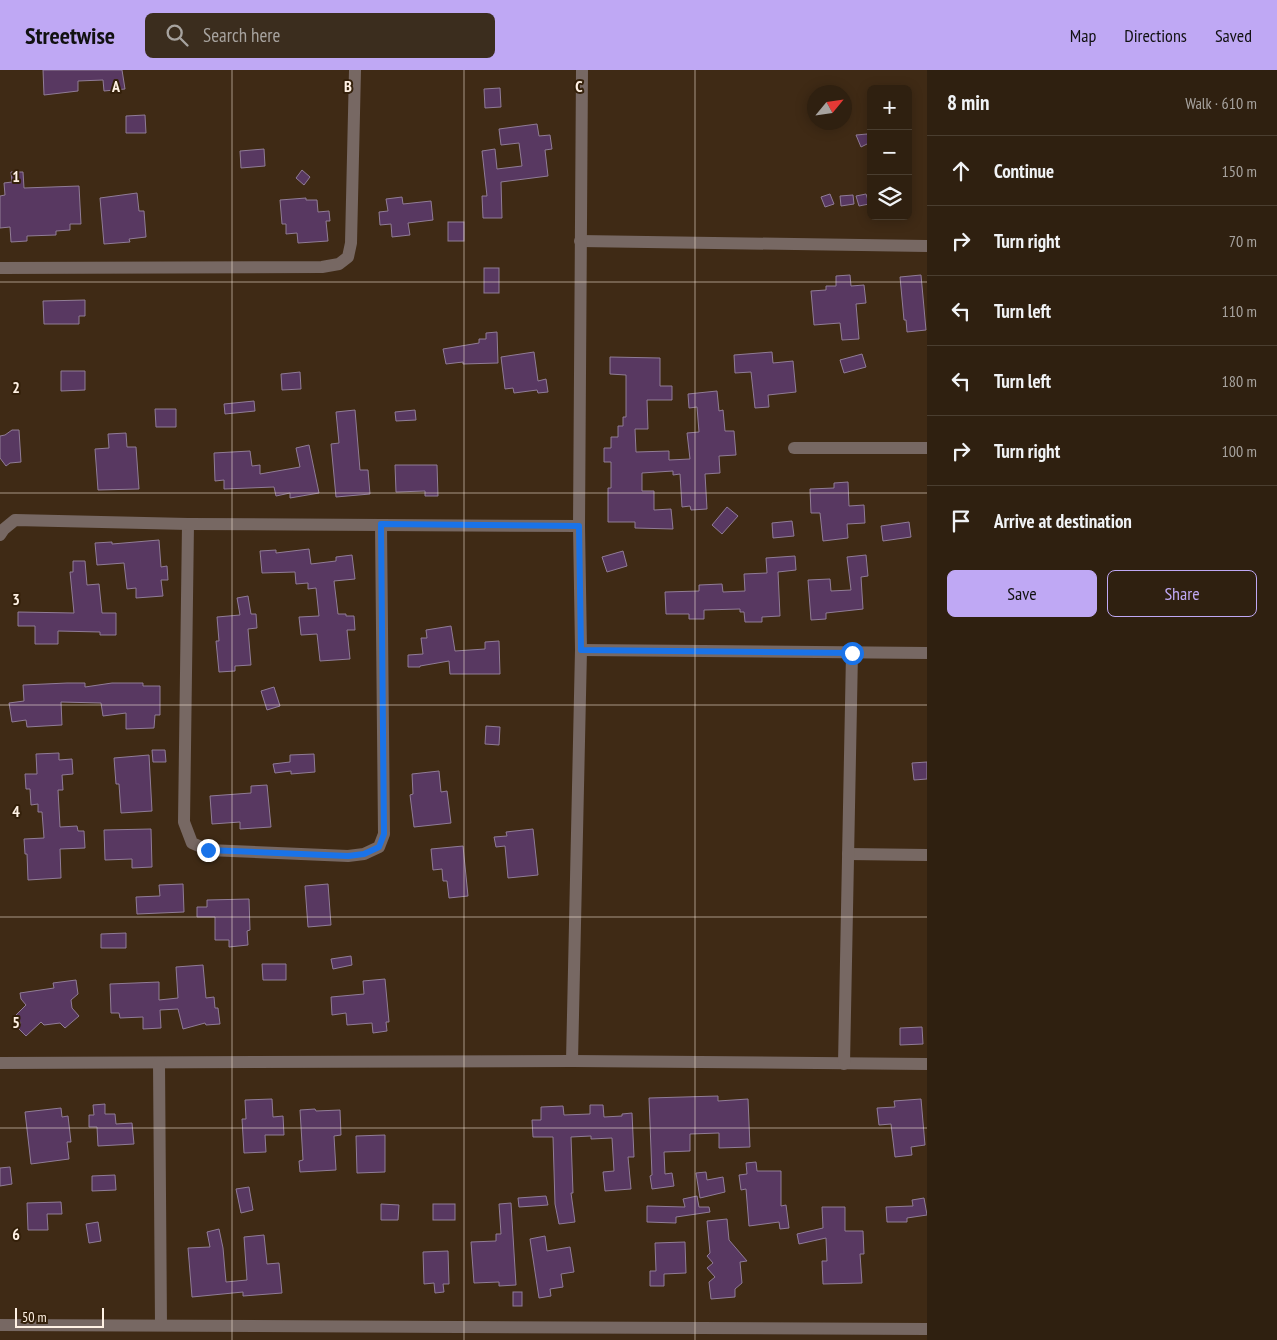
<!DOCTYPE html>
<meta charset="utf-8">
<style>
:root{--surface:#2f2010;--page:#3b2d1e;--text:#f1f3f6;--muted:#a7a39f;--line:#4a3e30;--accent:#bfa8f4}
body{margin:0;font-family:"PT Sans Narrow",sans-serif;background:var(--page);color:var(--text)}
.controls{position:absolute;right:15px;top:15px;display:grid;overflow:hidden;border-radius:8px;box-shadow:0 2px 12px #0003}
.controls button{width:45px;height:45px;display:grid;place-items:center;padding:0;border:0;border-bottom:1px solid var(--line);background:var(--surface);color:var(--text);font:25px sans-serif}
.compass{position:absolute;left:807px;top:15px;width:45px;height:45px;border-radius:50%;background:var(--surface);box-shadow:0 2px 12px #0003;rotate:61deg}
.scale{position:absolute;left:15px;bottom:12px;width:89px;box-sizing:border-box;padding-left:5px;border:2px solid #fff1e4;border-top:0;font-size:14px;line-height:18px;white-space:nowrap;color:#fff1e4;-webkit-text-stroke:4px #34200a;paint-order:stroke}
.stop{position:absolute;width:15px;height:15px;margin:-11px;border:4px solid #1a73e8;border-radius:50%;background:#fff}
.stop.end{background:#1a73e8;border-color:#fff;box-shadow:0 1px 5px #0008}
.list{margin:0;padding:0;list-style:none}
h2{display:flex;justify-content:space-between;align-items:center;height:65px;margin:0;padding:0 20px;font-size:21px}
h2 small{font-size:16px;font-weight:400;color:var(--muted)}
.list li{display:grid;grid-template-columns:32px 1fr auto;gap:15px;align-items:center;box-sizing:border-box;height:70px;padding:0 20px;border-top:1px solid var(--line)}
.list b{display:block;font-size:19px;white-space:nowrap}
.list em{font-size:16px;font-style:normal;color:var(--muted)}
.actions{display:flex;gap:10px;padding:15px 20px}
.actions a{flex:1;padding:11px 0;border:1px solid var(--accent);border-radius:8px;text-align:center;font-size:18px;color:var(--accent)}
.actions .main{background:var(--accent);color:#111}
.icon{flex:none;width:28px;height:28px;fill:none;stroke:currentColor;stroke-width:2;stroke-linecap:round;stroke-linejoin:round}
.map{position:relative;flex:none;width:927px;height:1270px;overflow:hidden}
header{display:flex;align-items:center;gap:30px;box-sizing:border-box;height:70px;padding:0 25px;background:var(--accent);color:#111}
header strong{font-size:24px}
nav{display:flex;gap:28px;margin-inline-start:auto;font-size:18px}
.search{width:350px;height:45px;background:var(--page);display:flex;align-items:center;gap:12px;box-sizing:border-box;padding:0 18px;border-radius:8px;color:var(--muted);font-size:19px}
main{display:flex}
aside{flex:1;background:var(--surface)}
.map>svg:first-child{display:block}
</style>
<header>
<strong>Streetwise</strong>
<div class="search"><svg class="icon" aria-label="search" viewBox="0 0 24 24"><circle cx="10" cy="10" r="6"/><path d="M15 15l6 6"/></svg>Search here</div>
<nav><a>Map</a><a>Directions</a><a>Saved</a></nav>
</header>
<main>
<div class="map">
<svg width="927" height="1270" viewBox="0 0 927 1270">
<rect width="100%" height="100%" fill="#3f2a15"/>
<g fill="#583861" stroke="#907c96">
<path d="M43 0H122L125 19 104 21 103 10 78 11V21L44 25Z"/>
<path d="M500 18 501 37 485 38 484 19Z"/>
<path d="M145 45 146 63H126V46Z"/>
<path d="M537 54 539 66 550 65 552 79 545 80 548 106 501 112 502 148H483L482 126H487L482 81 495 79 497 99 522 96 519 73 501 75 499 59Z"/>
<path d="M867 64 871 72 861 77 856 65Z"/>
<path d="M264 79 265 96 241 98 240 81Z"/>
<path d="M302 100 310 107 304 115 296 108Z"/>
<path d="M11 102H23L24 118 79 116 81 154H70V160L56 161V165L27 166V171L11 172 10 157 0 158V126L5 125 4 113 12 112Z"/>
<path d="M137 123 139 141H144L146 167 129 169 130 172 104 174 100 128Z"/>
<path d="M830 124 834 134 825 137 821 127Z"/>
<path d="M866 124 869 134 859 136 856 126Z"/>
<path d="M853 125 854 134 841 136 840 126Z"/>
<path d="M402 127 403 134 431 131 433 150 408 153 410 165 392 167 391 154 380 155 379 142 388 141 386 129Z"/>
<path d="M306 128V130H317L318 142 329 141 330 151H326L328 171 298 173 297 163 286 164V154H282L280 130Z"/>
<rect x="448" y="152" width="16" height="19"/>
<rect x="484" y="198" width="15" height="25"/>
<path d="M850 205 851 216 864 215 866 233 856 234 859 269 842 270 840 253 814 255 811 221 826 220V216H836V206Z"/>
<path d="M921 205 926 260 907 262 906 250H904L900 207Z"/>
<path d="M85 230V246H79V254H44L43 231Z"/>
<path d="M497 262 498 293 463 294V292L446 294 443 279 479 273V269H486V263Z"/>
<path d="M534 282 538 311 546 309 548 322 538 323 537 320 514 323 513 318 505 319 501 287Z"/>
<path d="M772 282 773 293 793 291 796 322 768 325 769 337 755 338 751 302 735 303 734 285Z"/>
<path d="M862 284 866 297 844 303 840 290Z"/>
<path d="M610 287 660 288V316H672V330H647L648 359H635L636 382 669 381V390L690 389 687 363 699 362 697 337 689 338 688 324 717 321 719 341 723 340 725 361H734L736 385 719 386 720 403 705 404 707 439 691 440 690 436 682 437 680 404 673 405V401L642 403V421H654V440L671 439 673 459 635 458V452H608V418H611V392H604V378H611V367H618V356H623V347H626V305L610 304Z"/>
<path d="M61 301H85V320L61 321Z"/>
<path d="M300 302 301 319 282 320 281 304Z"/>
<path d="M254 331 255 341 225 344 224 334Z"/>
<path d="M155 339H176V357H156Z"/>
<path d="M355 340 360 400H368L370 424 336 427 331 374 339 373 336 342Z"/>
<path d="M415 340 416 350 396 351 395 342Z"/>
<path d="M12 360H19L21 392 10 393 6 396 0 388V366L5 365Z"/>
<path d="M126 363 127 377H136L139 419 98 420 95 379 109 378 108 364Z"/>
<path d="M309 375 319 423 290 428V423L276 426 274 417 224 419V410L215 411 214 383 250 381 252 396 260 395V404L300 397 296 378Z"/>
<path d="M395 395H437L438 426H425V421L396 422Z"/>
<path d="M848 412 849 436 864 435 865 453 847 454 848 468 823 471 820 443H811L810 419 834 418V413Z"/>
<path d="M727 437 738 446 722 464 712 455Z"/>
<path d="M792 451 794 466 773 468 772 453Z"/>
<path d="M909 452 911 467 883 471 881 456Z"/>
<path d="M159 470 161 497 167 496 168 510H161L163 526 136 528V518L127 519 124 493 97 495 95 473 112 472V474Z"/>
<path d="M309 479 311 494 336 491V487L352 485 355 509 334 511 338 544H346V546H354L355 560H347L350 589 320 591 317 564 301 565 299 547 319 546 316 518 308 519V513L296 514 295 502 262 503 260 481 276 480V483Z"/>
<path d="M623 481 627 496 607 502 602 487Z"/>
<path d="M866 485 868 506 861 507 863 539 826 543V549L811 550 808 510 830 509 831 521 851 520 847 487Z"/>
<path d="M795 486 796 500 778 502 780 546 762 547V552H745L744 542H740V539L704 540V549H689V544H666L665 522 699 521V515L722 514 723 522 745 521 744 504 767 503 766 488Z"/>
<path d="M73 491H85L87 515 99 514 102 543H116V565H100V562L58 561V574H35V556H18V542L74 543 70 502H73Z"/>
<path d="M248 526 251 544H256L257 558 248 559 251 595 235 596V601L219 602 216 571H219L217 547 240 545 237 528Z"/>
<path d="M451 556 455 581 485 579V572L499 571 500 604H450L449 591 420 596V597H408V585L423 584 421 568H427L426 560Z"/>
<path d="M67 613H85V617L112 613H143V616H160V645H155L154 658 126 659V643L103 646 101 633 61 632 62 655 27 657 26 650 12 652 9 633 24 631 23 615Z"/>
<path d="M274 617 280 636 267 640 261 621Z"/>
<path d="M486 656 500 657 499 675 485 674Z"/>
<path d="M152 680H165L166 692H153Z"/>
<path d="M59 683V690L72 689 73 704 62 705 63 720H58L60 757 77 756 78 761H84L85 778 60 779 61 808 28 810 27 784H25L24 769 44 768 42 742H38V734L31 735 30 719H26L25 704H37L36 684Z"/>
<path d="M314 684 315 702 291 704V701L275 703 273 694 290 692V685Z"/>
<path d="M149 685 152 741 121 743 119 714H116L114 688Z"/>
<path d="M927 692V709L914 710 912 693Z"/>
<path d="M439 701 441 722 447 721 451 753 414 757 410 725 413 724 412 704Z"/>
<path d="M267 715 271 757 240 759V752L212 754 210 726 251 723V716Z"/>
<path d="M151 759 152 797 132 798V789L105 790 104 760Z"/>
<path d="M533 759 538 805 508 808 505 776 496 777 494 767 507 766 506 762Z"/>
<path d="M463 776 468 826 449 828 447 811H443L442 799 433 800 431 779Z"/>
<path d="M183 814 184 842 137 844 136 827 160 826 159 815Z"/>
<path d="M328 814 331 855 308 857 305 816Z"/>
<path d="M249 829 250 860 247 861 248 875 229 877V870H215V847H197V837H207V830Z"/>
<path d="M126 863V878H101V864Z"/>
<path d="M351 886 352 895 333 899 331 889Z"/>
<path d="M262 894H286V910H263Z"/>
<path d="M203 895 206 928 214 927 215 938H218L220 954 206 955 205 953 183 959 178 939 160 940 161 958 143 959V947L120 948 119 943H111L110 914 159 912V930L178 928 176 897Z"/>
<path d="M385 909 389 952H386L387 961 373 963 372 953 347 955 346 943 332 945 331 927 364 924 363 911Z"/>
<path d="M76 910 78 924 71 930 72 938 79 946 65 958 60 953 44 955 41 952 26 966 17 957 21 953 15 946 26 935 21 929 20 923 54 918 53 913Z"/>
<path d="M922 957 923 974 900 975V958Z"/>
<path d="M718 1026V1031L748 1029 750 1077 719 1078V1063L690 1064V1081L664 1082 665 1104 672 1103 674 1116 652 1119 650 1106 652 1105 649 1028Z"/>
<path d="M272 1029 273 1047 283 1046 284 1065H265L266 1082 244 1083 242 1049H246L245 1030Z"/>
<path d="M921 1029 925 1075 911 1077 912 1085 895 1087 891 1054 879 1055 877 1038 895 1037 894 1031Z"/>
<path d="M105 1034V1044H115L116 1054 132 1053 134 1074 98 1076 97 1057H89V1045H94L93 1035Z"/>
<path d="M590 1035H603L604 1047 622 1046V1044L632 1043 634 1087H628L631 1119 605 1121 603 1102 614 1101 612 1068 591 1069V1066L571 1067 573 1123H571L575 1152 559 1154 555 1134 553 1067H533L532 1050H541V1037L563 1036 564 1045 590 1044Z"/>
<path d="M61 1038 62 1047 68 1046 71 1072H67L69 1089 31 1094 25 1042Z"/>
<path d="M315 1039 316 1041 340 1040 341 1065 334 1066 336 1100 300 1102 299 1091 303 1090 300 1040Z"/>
<path d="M385 1065V1102L357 1103 356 1066Z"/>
<path d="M756 1092 757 1101H781V1136L786 1135 789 1158 780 1159 779 1152 749 1156 746 1119 741 1120 739 1105 747 1104 746 1093Z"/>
<path d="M10 1097 12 1114 0 1116V1098Z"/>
<path d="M706 1102 707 1110 723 1107 725 1122 700 1128 696 1103Z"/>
<path d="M115 1105 116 1120 92 1121V1106Z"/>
<path d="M249 1117 253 1140 241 1143 236 1119Z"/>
<path d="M546 1126 548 1135 519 1137 518 1128Z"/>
<path d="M697 1126 699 1137H709L710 1142 676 1147V1153L647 1152V1136L685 1137 683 1129Z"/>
<path d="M924 1128 927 1145 907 1148V1152H887L886 1137 913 1136 912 1130Z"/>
<path d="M61 1132 62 1144H47L48 1160H28L27 1133Z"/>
<path d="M511 1133 516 1215 499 1216V1212L474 1213 471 1172 496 1171V1164H501L499 1134Z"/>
<path d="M381 1134 399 1135 398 1150H381Z"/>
<rect x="433" y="1134" width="22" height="16"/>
<path d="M822 1137H845V1161H863L864 1184H860L862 1213 823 1214 822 1191H827L826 1168 799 1174 797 1164 823 1158Z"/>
<path d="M727 1149 729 1170 747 1191 740 1192 742 1213 735 1219V1227L711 1229 709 1212 715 1207 707 1198 713 1193 707 1186 710 1183 707 1151Z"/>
<path d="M98 1152 101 1171 89 1173 86 1154Z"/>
<path d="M219 1159 223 1178 226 1212 247 1210 244 1167 264 1165 267 1194 279 1193 282 1223 243 1226V1222L192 1227 188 1178 210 1177 207 1162Z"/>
<path d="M545 1166 547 1181 570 1177 574 1202 561 1204 563 1217 550 1219 551 1226 539 1228 530 1169Z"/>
<path d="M685 1172 686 1203 664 1204V1216H650V1201H656L655 1173Z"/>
<path d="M448 1181 449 1214H443L444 1222 435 1223 434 1213 424 1214 423 1182Z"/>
<rect x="513" y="1222" width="9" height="14"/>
</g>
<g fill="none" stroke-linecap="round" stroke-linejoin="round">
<g stroke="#776863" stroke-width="12">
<path d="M580 171 927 176"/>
<path d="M0 198 322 197 339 194 348 187 351 173 355 0"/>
<path d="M794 378H927"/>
<path d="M188 454 184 752 192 773 208 780 348 786 364 784 379 777 384 764 381 455"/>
<path d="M0 465 4 459 15 450 188 454 579 456"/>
<path d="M581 580 927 583"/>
<path d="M848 784 927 785"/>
<path d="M572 991 581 580 579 456 582 0"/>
<path d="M0 993 572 991 927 994"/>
<path d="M159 993 161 1255"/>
<path d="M844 994 852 583"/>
<path d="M0 1255 927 1259"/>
</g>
</g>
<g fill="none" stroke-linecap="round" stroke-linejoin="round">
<path stroke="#1a73e8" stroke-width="6" d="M208 780 348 786 364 784 379 777 384 764 381 454 579 456 581 580 852 583"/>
</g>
<path fill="none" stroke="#fff1e4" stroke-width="1" stroke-opacity="0.55" d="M232 0V1270M464 0V1270M695 0V1270M0 212H927M0 423H927M0 635H927M0 847H927M0 1058H927"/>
<g font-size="16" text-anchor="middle" font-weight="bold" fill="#fff1e4" stroke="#34200a" stroke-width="4" stroke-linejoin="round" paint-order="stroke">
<text x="116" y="22">A</text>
<text x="348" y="22">B</text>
<text x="579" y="22">C</text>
<text x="16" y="112">1</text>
<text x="16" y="323">2</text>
<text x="16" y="535">3</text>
<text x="16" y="747">4</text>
<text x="16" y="958">5</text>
<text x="16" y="1170">6</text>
</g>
</svg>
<div class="controls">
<button>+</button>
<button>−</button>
<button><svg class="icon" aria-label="layers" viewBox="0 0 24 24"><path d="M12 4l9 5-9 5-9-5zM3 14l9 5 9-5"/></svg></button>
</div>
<svg class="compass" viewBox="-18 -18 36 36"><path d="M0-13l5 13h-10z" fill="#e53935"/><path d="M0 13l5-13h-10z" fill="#a7a39f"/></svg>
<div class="scale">50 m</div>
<div class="stop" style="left:852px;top:583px"></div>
<div class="stop end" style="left:208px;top:780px"></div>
</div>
<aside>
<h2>8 min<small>Walk · 610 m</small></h2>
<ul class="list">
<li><svg class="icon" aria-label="ahead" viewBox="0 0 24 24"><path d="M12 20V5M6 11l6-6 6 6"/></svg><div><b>Continue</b></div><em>150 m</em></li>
<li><svg class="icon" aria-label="right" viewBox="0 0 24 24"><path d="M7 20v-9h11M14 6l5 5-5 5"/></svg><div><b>Turn right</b></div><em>70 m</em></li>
<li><svg class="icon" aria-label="left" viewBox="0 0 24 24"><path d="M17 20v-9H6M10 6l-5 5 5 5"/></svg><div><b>Turn left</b></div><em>110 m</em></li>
<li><svg class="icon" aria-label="left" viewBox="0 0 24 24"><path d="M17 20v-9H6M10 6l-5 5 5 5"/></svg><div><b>Turn left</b></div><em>180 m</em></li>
<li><svg class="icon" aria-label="right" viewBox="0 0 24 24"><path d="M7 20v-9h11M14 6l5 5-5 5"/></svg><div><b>Turn right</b></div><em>100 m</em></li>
<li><svg class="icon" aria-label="arrive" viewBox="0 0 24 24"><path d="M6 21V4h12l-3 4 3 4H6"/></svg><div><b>Arrive at destination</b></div></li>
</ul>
<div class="actions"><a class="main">Save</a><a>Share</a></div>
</aside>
</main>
